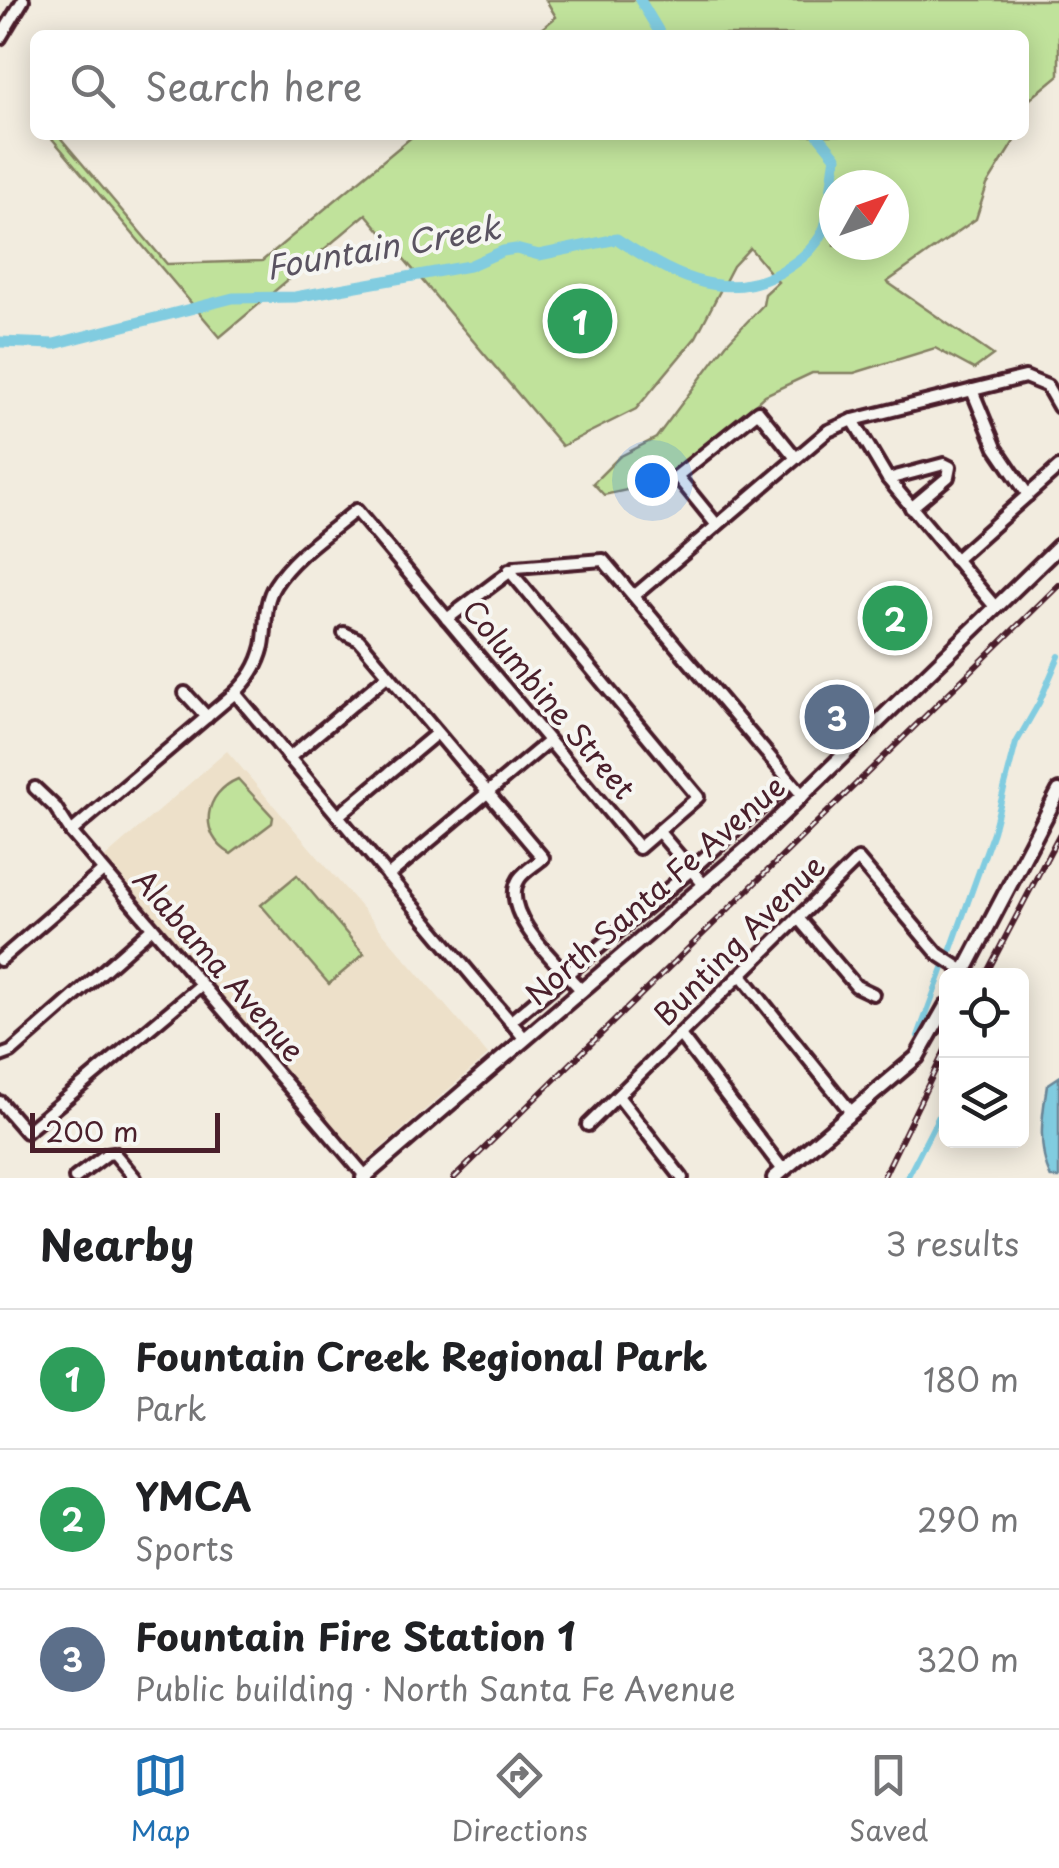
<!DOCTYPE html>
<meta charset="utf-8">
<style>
:root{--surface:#fff;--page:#f6f6f6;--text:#202124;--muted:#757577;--line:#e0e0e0;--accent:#1f6fb2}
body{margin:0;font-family:"Playpen Sans",sans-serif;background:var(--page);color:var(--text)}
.controls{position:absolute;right:30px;bottom:30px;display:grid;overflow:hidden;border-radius:15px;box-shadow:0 5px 25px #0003}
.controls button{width:90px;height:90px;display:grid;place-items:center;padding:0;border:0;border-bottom:2px solid var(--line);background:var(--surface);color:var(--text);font:50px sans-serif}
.compass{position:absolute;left:819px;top:170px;width:90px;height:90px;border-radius:50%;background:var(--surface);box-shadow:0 5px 25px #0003;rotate:50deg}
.scale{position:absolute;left:30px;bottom:25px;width:190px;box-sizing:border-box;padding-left:10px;border:5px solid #4a1f2b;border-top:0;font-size:28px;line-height:35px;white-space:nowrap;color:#4a1f2b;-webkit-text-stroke:8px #f6f6f2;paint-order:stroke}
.you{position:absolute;left:652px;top:480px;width:35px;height:35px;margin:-25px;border:8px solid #fff;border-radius:50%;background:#1a73e8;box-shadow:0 0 0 15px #1a73e833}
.badge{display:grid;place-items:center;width:65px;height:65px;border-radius:50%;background:var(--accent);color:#fff;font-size:32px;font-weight:700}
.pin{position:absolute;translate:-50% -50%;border:5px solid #fff;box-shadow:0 2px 10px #0006}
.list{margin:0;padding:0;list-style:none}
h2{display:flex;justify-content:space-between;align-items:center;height:130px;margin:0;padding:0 40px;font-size:42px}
h2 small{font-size:32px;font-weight:400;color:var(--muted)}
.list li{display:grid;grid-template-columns:65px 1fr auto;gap:30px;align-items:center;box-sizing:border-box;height:140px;padding:0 40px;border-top:2px solid var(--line)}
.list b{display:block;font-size:38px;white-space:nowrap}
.list p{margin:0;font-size:32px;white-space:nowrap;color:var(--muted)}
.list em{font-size:32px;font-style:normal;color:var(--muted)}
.icon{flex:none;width:55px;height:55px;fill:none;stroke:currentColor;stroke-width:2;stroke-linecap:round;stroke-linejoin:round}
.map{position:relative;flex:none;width:1059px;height:1178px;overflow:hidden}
.search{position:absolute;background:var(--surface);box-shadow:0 5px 25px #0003;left:30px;right:30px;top:30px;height:110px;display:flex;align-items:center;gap:25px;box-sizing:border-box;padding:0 35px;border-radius:15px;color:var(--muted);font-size:38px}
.sheet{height:550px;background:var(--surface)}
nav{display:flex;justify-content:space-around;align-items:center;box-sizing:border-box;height:140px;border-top:2px solid var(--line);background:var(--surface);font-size:28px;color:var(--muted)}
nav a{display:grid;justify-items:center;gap:5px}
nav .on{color:var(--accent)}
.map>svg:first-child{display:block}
</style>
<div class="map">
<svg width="1059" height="1178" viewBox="0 0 1059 1178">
<rect width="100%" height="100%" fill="#f2ecdf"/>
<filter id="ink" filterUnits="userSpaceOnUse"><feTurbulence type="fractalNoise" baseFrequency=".01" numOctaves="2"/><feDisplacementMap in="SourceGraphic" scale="20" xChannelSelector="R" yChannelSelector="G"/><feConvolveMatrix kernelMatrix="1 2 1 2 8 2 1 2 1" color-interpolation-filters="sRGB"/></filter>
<g filter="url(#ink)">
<path fill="#ede0c9" d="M227 751 488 1055 364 1163 103 859Z"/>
<g fill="#c0e29b" stroke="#858063" stroke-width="2.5" fill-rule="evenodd">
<path d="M546 0H1059V75L1024 104V35H534L556 17Z"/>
<path d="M49 135H58L167 264 262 261 414 135H1018L987 185 976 219 887 282 993 355 974 369 935 348 854 373H812L765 395 709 446 659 483 604 495 593 483 619 457 656 438 726 344 763 305 765 294 778 282 750 248 733 266 696 337 636 409 562 446 366 214 220 337ZM834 185H894V245H834Z"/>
<path d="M238 779 273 817 272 823 231 854C197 834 204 793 238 779Z"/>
<path d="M297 875 364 954 329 984 261 905Z"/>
</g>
<path fill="#81cce0" stroke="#6b8798" stroke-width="2.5" d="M1059 1077V1178H1051C1037 1148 1042 1117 1047 1085Z"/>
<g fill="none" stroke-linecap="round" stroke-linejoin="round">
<g stroke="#81cce0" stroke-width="6">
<path d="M950 952 993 832 1016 743 1039 703 1059 656"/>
<path d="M918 1036 943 968"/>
<path d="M907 1178 944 1106 946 1092"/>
</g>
<g stroke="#81cce0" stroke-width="11">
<path d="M640 0 661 35"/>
<path d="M0 342 54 344 233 298 295 297 469 266 503 251 516 249 539 255 617 239C666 271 721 305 779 273 797 263 813 251 823 232 830 219 832 175 836 157L818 135"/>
</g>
<g stroke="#4a1f2b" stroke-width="18">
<g id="minor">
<path d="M0 38 23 0"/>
<path d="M972 390 996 448 1028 495"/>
<path d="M853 420 888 479 996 608"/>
<path d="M888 479 944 464 950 467 948 477 911 508"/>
<path d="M716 524 677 476 758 411 796 458"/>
<path d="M955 560 1059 467"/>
<path d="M634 596 828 431 853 420 1025 377 1047 386 1059 407"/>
<path d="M447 619 516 567 603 560 803 796"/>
<path d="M344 633 359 640 543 858C535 865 524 871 519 879 498 913 561 967 582 991"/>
<path d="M185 693 207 717"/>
<path d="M235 693 525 1039"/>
<path d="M289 758 388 675"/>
<path d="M35 788 55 807 71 832 367 1178"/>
<path d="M338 816 437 733"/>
<path d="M71 832 235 693C249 679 258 666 263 646 267 626 263 604 275 585 294 555 329 533 356 510L639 848 698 797 509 570"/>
<path d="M659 832 705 886"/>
<path d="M388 876 549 741"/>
<path d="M798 918 856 986 873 994"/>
<path d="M0 960 103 871"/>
<path d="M741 975 851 1112"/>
<path d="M510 1022 691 870 790 781"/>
<path d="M680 1035 783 1170"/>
<path d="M0 1056 11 1052 152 928"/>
<path d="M618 1096 682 1178"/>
<path d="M0 1102 26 1132 201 985"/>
<path d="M588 1125 858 859 938 954 964 971"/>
<path d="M75 1178 107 1154 114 1153 135 1178"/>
</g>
</g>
<g stroke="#4a1f2b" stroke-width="20">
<g id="major">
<path d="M962 976 1059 791"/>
<path d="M363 1178 751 845 1059 546"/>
<path d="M774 1178 917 1057 946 1006"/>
</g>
</g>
<use href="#minor" stroke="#f6f6f2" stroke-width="10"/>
<use href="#major" stroke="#f6f6f2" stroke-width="12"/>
<g stroke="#4a1f2b" stroke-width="6">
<g id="rail">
<path d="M985 976 1059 835"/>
<path d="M454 1178 1059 585"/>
<path d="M883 1178 946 1048"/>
</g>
</g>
<use href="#rail" stroke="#f6f6f2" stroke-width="2.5" stroke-dasharray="8" stroke-linecap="butt"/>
</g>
</g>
<g text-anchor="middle" stroke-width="8" stroke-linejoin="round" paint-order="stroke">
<g font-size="30" fill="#4a1f2b" stroke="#f6f6f2">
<text transform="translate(548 700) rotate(50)" y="10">Columbine Street</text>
<text transform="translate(656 891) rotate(-41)" y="10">North Santa Fe Avenue</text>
<text transform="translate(740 941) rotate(-45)" y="10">Bunting Avenue</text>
<text transform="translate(218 966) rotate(49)" y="10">Alabama Avenue</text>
</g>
<g font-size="32" font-style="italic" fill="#5a5361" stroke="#f6f6f2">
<text transform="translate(383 248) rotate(-10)" y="11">Fountain Creek</text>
</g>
</g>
</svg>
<div class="controls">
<button><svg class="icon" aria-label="locate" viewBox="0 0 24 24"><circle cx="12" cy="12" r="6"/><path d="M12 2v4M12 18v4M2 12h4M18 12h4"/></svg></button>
<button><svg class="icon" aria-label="layers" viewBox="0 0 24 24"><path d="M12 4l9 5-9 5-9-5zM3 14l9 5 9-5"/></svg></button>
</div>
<svg class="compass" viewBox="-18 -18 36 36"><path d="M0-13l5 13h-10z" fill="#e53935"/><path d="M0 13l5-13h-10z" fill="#757577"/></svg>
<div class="scale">200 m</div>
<div class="you"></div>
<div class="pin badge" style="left:580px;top:321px;background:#2e9e5b">1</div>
<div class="pin badge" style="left:895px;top:618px;background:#2e9e5b">2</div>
<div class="pin badge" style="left:837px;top:717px;background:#5c6f8a">3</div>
<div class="search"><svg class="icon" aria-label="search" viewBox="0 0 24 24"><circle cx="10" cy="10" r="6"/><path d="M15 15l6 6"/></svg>Search here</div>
</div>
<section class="sheet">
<h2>Nearby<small>3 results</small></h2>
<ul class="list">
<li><span class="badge" style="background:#2e9e5b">1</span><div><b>Fountain Creek Regional Park</b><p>Park</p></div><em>180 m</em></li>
<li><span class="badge" style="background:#2e9e5b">2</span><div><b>YMCA</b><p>Sports</p></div><em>290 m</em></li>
<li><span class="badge" style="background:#5c6f8a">3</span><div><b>Fountain Fire Station 1</b><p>Public building · North Santa Fe Avenue</p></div><em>320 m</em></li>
</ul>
</section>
<nav>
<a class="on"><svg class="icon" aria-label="map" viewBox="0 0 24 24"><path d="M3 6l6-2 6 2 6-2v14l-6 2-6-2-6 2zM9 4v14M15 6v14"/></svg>Map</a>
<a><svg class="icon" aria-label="directions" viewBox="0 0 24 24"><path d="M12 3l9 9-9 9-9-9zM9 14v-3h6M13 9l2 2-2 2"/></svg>Directions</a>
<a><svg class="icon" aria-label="saved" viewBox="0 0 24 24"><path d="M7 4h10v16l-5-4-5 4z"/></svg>Saved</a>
</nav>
